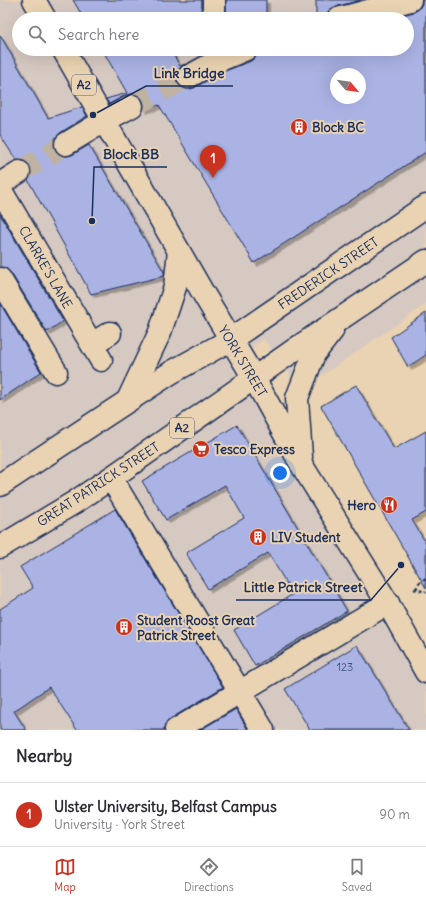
<!DOCTYPE html>
<meta charset="utf-8">
<style>
:root{--surface:#fff;--page:#f7f7f7;--text:#2b2b33;--muted:#7c7c81;--line:#e1e1e2;--accent:#c8321e}
body{margin:0;font-family:Delius,sans-serif;background:var(--page);color:var(--text)}
.compass{position:absolute;left:330px;top:68px;width:36px;height:36px;border-radius:50%;background:var(--surface);box-shadow:0 4px 16px #0002;rotate:119deg}
.you{position:absolute;left:280px;top:473px;width:14px;height:14px;margin:-10px;border:3px solid #fff;border-radius:50%;background:#1a73e8;box-shadow:0 0 0 6px #1a73e833}
.badge{display:grid;place-items:center;width:26px;height:26px;border-radius:50%;background:var(--accent);color:#fff;font-size:13px;font-weight:700}
.pin{position:absolute;translate:-50% -33px;filter:drop-shadow(0 1px 2px #0008)}
.pin::after{content:'';position:absolute;top:21px;width:14px;height:12px;background:inherit;clip-path:polygon(0 0,100% 0,50% 100%)}
.list{margin:0;padding:0;list-style:none}
h2{display:flex;justify-content:space-between;align-items:center;height:52px;margin:0;padding:0 16px;font-size:17px}
h2 small{font-size:13px;font-weight:400;color:var(--muted)}
.list li{display:grid;grid-template-columns:26px 1fr auto;gap:12px;align-items:center;box-sizing:border-box;height:64px;padding:0 16px;border-top:1px solid var(--line)}
.list b{display:block;font-size:15px;white-space:nowrap}
.list p{margin:0;font-size:13px;white-space:nowrap;color:var(--muted)}
.list em{font-size:13px;font-style:normal;color:var(--muted)}
.icon{flex:none;width:22px;height:22px;fill:none;stroke:currentColor;stroke-width:2;stroke-linecap:round;stroke-linejoin:round}
.map{position:relative;flex:none;width:426px;height:730px;overflow:hidden}
.search{position:absolute;background:var(--surface);box-shadow:0 4px 16px #0002;left:12px;right:12px;top:12px;height:44px;display:flex;align-items:center;gap:10px;box-sizing:border-box;padding:0 14px;border-radius:22px;color:var(--muted);font-size:15px}
.sheet{height:116px;background:var(--surface)}
nav{display:flex;justify-content:space-around;align-items:center;box-sizing:border-box;height:56px;border-top:1px solid var(--line);background:var(--surface);font-size:11px;color:var(--muted)}
nav a{display:grid;justify-items:center;gap:2px}
nav .on{color:var(--accent)}
.map>svg:first-child{display:block}
</style>
<div class="map">
<svg width="426" height="730" viewBox="0 0 426 730">
<defs>
<filter id="shadow"><feDropShadow dx="3.5" dy="3.5" stdDeviation="0" flood-color="#0004"/></filter>
</defs>
<rect width="100%" height="100%" fill="#e9d3b2"/>
<filter id="ink" filterUnits="userSpaceOnUse"><feTurbulence type="fractalNoise" baseFrequency=".025" numOctaves="2"/><feDisplacementMap in="SourceGraphic" scale="8" xChannelSelector="R" yChannelSelector="G"/><feConvolveMatrix kernelMatrix="1 2 1 2 8 2 1 2 1" color-interpolation-filters="sRGB"/></filter>
<g filter="url(#ink)">
<path fill="#d6c9c1" fill-rule="evenodd" d="M0 0H426V304L301 390 264 339 249 349 200 264 185 275 426 685V730H0ZM19 19H407V49H19ZM336 74H360V98H336Z"/>
<g fill="#aab3e4" stroke="#1b2f5e" fill-rule="evenodd" filter="url(#shadow)">
<path d="M73 0H202V19H84Z"/>
<rect x="226" y="0" width="40" height="19"/>
<path d="M316 0H361L334 7 329 10 326 15V19H316Z"/>
<path d="M422 0H426V152L254 263 159 105 143 110 144 106 143 100 138 95 133 94 126 95 109 104 106 99 127 93 102 49H170L180 66 185 64 178 70 176 77 177 83 181 87 188 89 194 88 220 73 251 61 256 56 258 49H407V19H387L414 12 419 9 422 4ZM336 74H360V98H336Z"/>
<path d="M0 35 48 118 82 107 87 116 60 133 55 138 54 144 55 150 60 155 67 156 72 155 89 145 164 272V276L91 294 28 180 30 177 31 172 30 166 24 161 16 160 0 135Z"/>
<path d="M0 214 63 321 47 332 11 273 6 268 0 267Z"/>
<path d="M0 303 41 372 0 400Z"/>
<path d="M426 313V355L408 367 391 337Z"/>
<path d="M356 385 394 449 426 431V512L412 520 426 543V588L321 406Z"/>
<path d="M237 425 347 611 255 666 234 630 293 594 268 553 208 589 186 553 244 518 225 485 166 520 142 481Z"/>
<path d="M115 509 223 687 170 719 165 724 164 730H77L49 687 14 711 26 730H0V609L33 588 20 567Z"/>
<path d="M357 645 409 730H310L285 689Z"/>
<path d="M236 709 248 730H200Z"/>
</g>
<g fill="none" stroke-linecap="round" stroke-linejoin="round">
<g stroke="#c0b2a1" stroke-width="22" stroke-dasharray="22 11" stroke-linecap="butt">
<path d="M132 106 188 77"/>
<path d="M19 172 66 144"/>
</g>
<g stroke="#1b2f5e" stroke-width="25">
<g id="minor">
<path d="M214 0V19"/>
<path d="M338 19 410 0"/>
<path d="M188 77 215 62 246 49"/>
<path d="M66 144 104 121 132 106"/>
<path d="M0 184 19 172"/>
<path d="M0 189 101 360"/>
<path d="M0 279 56 372"/>
<path d="M92 344 110 333"/>
<path d="M111 478 263 730"/>
<path d="M176 730 388 603"/>
</g>
</g>
<g stroke="#1b2f5e" stroke-width="25">
<g id="major">
<path d="M34 0 45 19"/>
<path d="M63 49 203 293 254 378 301 464 387 602 426 672"/>
<path d="M128 400 160 332 175 287 179 251"/>
<path d="M301 457 297 398 314 354 332 331"/>
<path d="M0 485 152 385 172 372 230 340 426 206"/>
<path d="M0 547 75 502 111 478 297 348 426 261"/>
</g>
</g>
<g stroke="#1b2f5e" stroke-width="2.5" stroke-dasharray="3 3" stroke-linecap="butt">
<path d="M416 589 419 583 426 578"/>
<path d="M414 590 416 589 425 592 426 591"/>
</g>
<use href="#minor" stroke="#e9d3b2" stroke-width="22"/>
<use href="#major" stroke="#e9d3b2" stroke-width="22"/>
</g>
</g>
<defs>
<g id="building-disc" transform="scale(0.9)"><circle r="9.5" fill="#c8321e" stroke="#e9d3b2"/><path d="M-4-6H4V6H1V3H-1V6H-4ZM-2.5-4.3h1.7v1.8h-1.7ZM.8-4.3h1.7v1.8H.8ZM-2.5-1h1.7V.8h-1.7ZM.8-1h1.7V.8H.8Z" fill="#fff"/></g>
<g id="supermarket-disc" transform="scale(0.9)"><circle r="9.5" fill="#c8321e" stroke="#e9d3b2"/><path d="M-6-5.5h2.5l.6 2H6L4.5 2H-2.5L-4.4-4H-6ZM-1.5 3.2a1.3 1.3 0 1 0 .1 0ZM3 3.2a1.3 1.3 0 1 0 .1 0Z" fill="#fff"/></g>
<g id="restaurant-disc" transform="scale(0.9)"><circle r="9.5" fill="#c8321e" stroke="#e9d3b2"/><path d="M-5-6h1v4h1v-4h1v4h1v-4h1v5L-1.5 .5V6h-2V.5L-5-1ZM5-6V6H3V1.5H1.5Q1.5-4 5-6Z" fill="#fff"/></g>
</defs>
<g fill-rule="evenodd">
<use href="#building-disc" x="299" y="127"/>
<use href="#supermarket-disc" x="201" y="449"/>
<use href="#restaurant-disc" x="389" y="505"/>
<use href="#building-disc" x="258" y="537"/>
<use href="#building-disc" x="124" y="627"/>
</g>
<g text-anchor="middle" stroke-width="4" stroke-linejoin="round" paint-order="stroke">
<g font-size="11" fill="#3f5080">
<text x="345" y="671">123</text>
</g>
<g fill="#e9d3b2" stroke="#596077" stroke-width="1">
<rect x="72" y="75" width="24" height="20" rx="3"/>
<rect x="170" y="418" width="24" height="20" rx="3"/>
</g>
<g font-size="12" font-weight="bold" fill="#1b2f5e">
<text x="84" y="89">A2</text>
<text x="182" y="432">A2</text>
</g>
<g font-size="13" font-weight="bold" fill="#1b2f5e" stroke="#e9d3b2" text-anchor="start">
<text x="312" y="132">Block BC</text>
<text x="214" y="454">Tesco Express</text>
<text x="376" y="510" text-anchor="end">Hero</text>
<text x="271" y="542">LIV Student</text>
<text x="137" y="625">Student Roost Great<tspan x="137" dy="15">Patrick Street</tspan></text>
</g>
<g font-size="13" fill="#1b2f5e" stroke="#e9d3b2">
<text transform="translate(46 267) rotate(60)" y="5">CLARKE'S LANE</text>
<text transform="translate(328 273) rotate(-34)" y="5">FREDERICK STREET</text>
<text transform="translate(243 361) rotate(59)" y="5">YORK STREET</text>
<text transform="translate(98 484) rotate(-33)" y="5">GREAT PATRICK STREET</text>
</g>
</g>
<path fill="none" stroke="#1b2f5e" stroke-width="1.5" d="M93 115L146 86H233M92 221L94 167H167M401 565L371 600H236"/>
<g fill="#1b2f5e" stroke="#e9d3b2" stroke-width="1.5">
<circle cx="93" cy="115" r="4"/>
<circle cx="92" cy="221" r="4"/>
<circle cx="401" cy="565" r="4"/>
</g>
<g font-size="14" text-anchor="middle" font-weight="bold" fill="#1b2f5e" stroke="#e9d3b2" stroke-width="4" stroke-linejoin="round" paint-order="stroke">
<text x="189" y="78">Link Bridge</text>
<text x="131" y="159">Block BB</text>
<text x="303" y="592">Little Patrick Street</text>
</g>
</svg>
<svg class="compass" viewBox="-18 -18 36 36"><path d="M0-13l5 13h-10z" fill="#e53935"/><path d="M0 13l5-13h-10z" fill="#7c7c81"/></svg>
<div class="you"></div>
<div class="pin badge" style="left:213px;top:178px">1</div>
<div class="search"><svg class="icon" aria-label="search" viewBox="0 0 24 24"><circle cx="10" cy="10" r="6"/><path d="M15 15l6 6"/></svg>Search here</div>
</div>
<section class="sheet">
<h2>Nearby<small></small></h2>
<ul class="list">
<li><span class="badge">1</span><div><b>Ulster University, Belfast Campus</b><p>University · York Street</p></div><em>90 m</em></li>
</ul>
</section>
<nav>
<a class="on"><svg class="icon" aria-label="map" viewBox="0 0 24 24"><path d="M3 6l6-2 6 2 6-2v14l-6 2-6-2-6 2zM9 4v14M15 6v14"/></svg>Map</a>
<a><svg class="icon" aria-label="directions" viewBox="0 0 24 24"><path d="M12 3l9 9-9 9-9-9zM9 14v-3h6M13 9l2 2-2 2"/></svg>Directions</a>
<a><svg class="icon" aria-label="saved" viewBox="0 0 24 24"><path d="M7 4h10v16l-5-4-5 4z"/></svg>Saved</a>
</nav>
